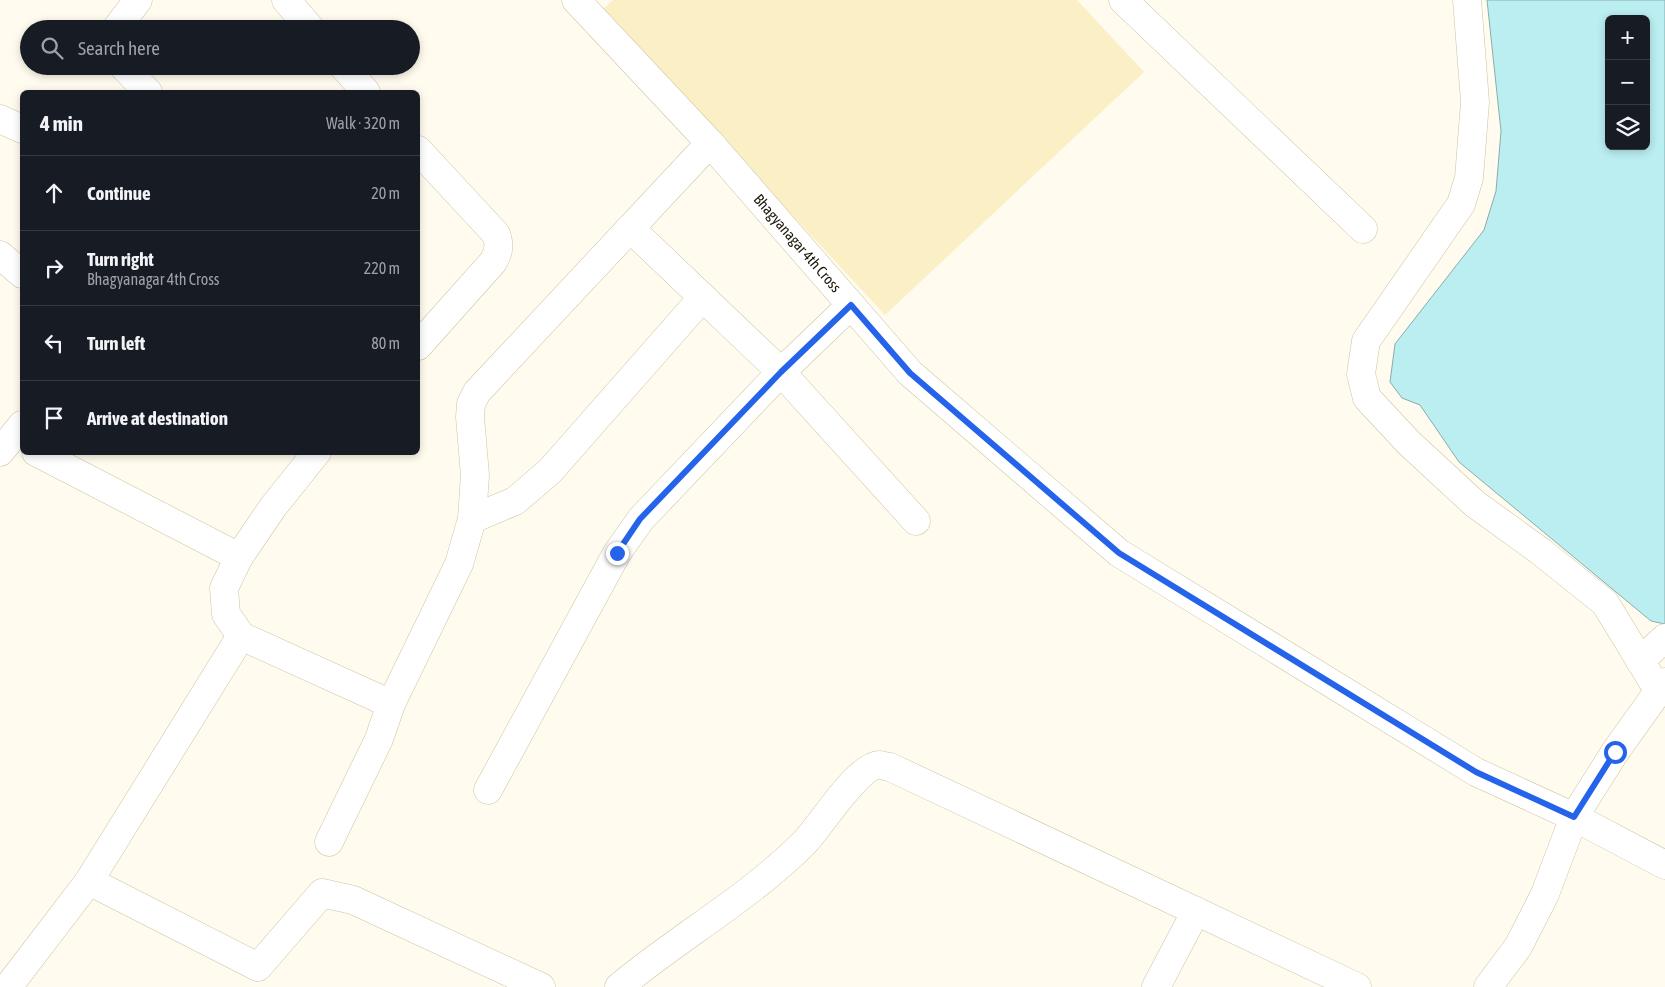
<!DOCTYPE html>
<meta charset="utf-8">
<style>
:root{--surface:#171b24;--page:#242831;--text:#f1f3f6;--muted:#9ea1a6;--line:#363941}
body{margin:0;font-family:"Asap Condensed",sans-serif;background:var(--page);color:var(--text)}
.controls{position:absolute;right:15px;top:15px;display:grid;overflow:hidden;border-radius:8px;box-shadow:0 2px 8px #0003}
.controls button{width:45px;height:45px;display:grid;place-items:center;padding:0;border:0;border-bottom:1px solid var(--line);background:var(--surface);color:var(--text);font:25px sans-serif}
.stop{position:absolute;width:15px;height:15px;margin:-11px;border:4px solid #2563eb;border-radius:50%;background:#fff}
.stop.end{background:#2563eb;border-color:#fff;box-shadow:0 1px 5px #0008}
.list{margin:0;padding:0;list-style:none}
h2{display:flex;justify-content:space-between;align-items:center;height:65px;margin:0;padding:0 20px;font-size:21px}
h2 small{font-size:16px;font-weight:400;color:var(--muted)}
.list li{display:grid;grid-template-columns:32px 1fr auto;gap:15px;align-items:center;box-sizing:border-box;height:75px;padding:0 20px;border-top:1px solid var(--line)}
.list b{display:block;font-size:19px;white-space:nowrap}
.list p{margin:0;font-size:16px;white-space:nowrap;color:var(--muted)}
.list em{font-size:16px;font-style:normal;color:var(--muted)}
.icon{flex:none;width:28px;height:28px;fill:none;stroke:currentColor;stroke-width:2;stroke-linecap:round;stroke-linejoin:round}
.map{position:relative;flex:none;width:1665px;height:987px;overflow:hidden}
.search{position:absolute;background:var(--surface);box-shadow:0 2px 8px #0003;left:20px;top:20px;width:400px;height:55px;display:flex;align-items:center;gap:12px;box-sizing:border-box;padding:0 18px;border-radius:28px;color:var(--muted);font-size:19px}
.panel{position:absolute;background:var(--surface);box-shadow:0 2px 8px #0003;left:20px;top:90px;width:400px;height:365px;border-radius:8px}
.map>svg:first-child{display:block}
</style>
<div class="map">
<svg width="1665" height="987" viewBox="0 0 1665 987">
<rect width="100%" height="100%" fill="#fffbee"/>
<path fill="#faefc5" d="M613 0H1077L1144 72 885 315 602 10Z"/>
<path fill="#baeef1" stroke="#8aadac" fill-rule="evenodd" d="M1487 0H1665V624L1651 621 1459 462 1420 405 1402 398 1390 382 1395 344 1484 230 1496 191 1501 131ZM1609 19H1646V146H1609Z"/>
<g fill="none" stroke-linecap="round" stroke-linejoin="round">
<g stroke="#cdc4a3" stroke-width="29">
<g id="minor">
<path d="M286 0 311 29"/>
<path id="s1" d="M576 0 710 143 910 373 1119 553 1476 772 1574 817 1665 865"/>
<path d="M1123 0 1363 229"/>
<path d="M1467 0 1475 102 1469 178 1461 204 1366 341 1361 374 1367 398 1409 443 1475 504 1540 551 1605 603 1658 690"/>
<path d="M116 29 138 0"/>
<path d="M123 66 148 92"/>
<path d="M343 66 366 92"/>
<path d="M0 119 22 129"/>
<path d="M418 150 496 234C500 245 499 252 493 262L418 346"/>
<path d="M630 228 781 372 916 521"/>
<path d="M0 255 22 274"/>
<path d="M0 452 22 425"/>
<path d="M36 452 239 557"/>
<path d="M317 452 273 507 239 557 224 588 226 614 241 636 391 704"/>
<path d="M472 519 515 501 550 471 703 297"/>
<path d="M1640 661 1665 638"/>
<path d="M488 790 617 553 641 519 781 372 851 305"/>
<path d="M329 842 379 739 391 704 459 564 472 519 475 475 470 417 471 404 477 392 710 143"/>
<path d="M89 881 258 967 322 893 353 900 541 987"/>
<path d="M8 987 89 881 241 636"/>
<path d="M619 987C679 937 748 899 804 843 820 827 857 766 879 765 882 765 887 767 890 767L1357 987"/>
<path d="M1156 987 1196 911"/>
<path d="M1488 987 1518 947 1545 894 1574 817 1615 752 1665 682"/>
</g>
</g>
<use href="#minor" stroke="#fff" stroke-width="28"/>
</g>
<g fill="none" stroke-linecap="round" stroke-linejoin="round">
<path stroke="#2563eb" stroke-width="6" d="M617 553 640 519 781 372 851 305 910 373 1119 553 1476 772 1574 817 1615 752"/>
</g>
<g text-anchor="middle" stroke-width="5" stroke-linejoin="round" paint-order="stroke">
<g font-size="15" fill="#1a160a" stroke="#fff">
<text dy="5" stroke="none"><textPath href="#s1" startOffset="329">Bhagyanagar 4th Cross</textPath></text>
</g>
</g>
</svg>
<div class="controls">
<button>+</button>
<button>−</button>
<button><svg class="icon" aria-label="layers" viewBox="0 0 24 24"><path d="M12 4l9 5-9 5-9-5zM3 14l9 5 9-5"/></svg></button>
</div>
<div class="stop" style="left:1615px;top:752px"></div>
<div class="stop end" style="left:617px;top:553px"></div>
<div class="search"><svg class="icon" aria-label="search" viewBox="0 0 24 24"><circle cx="10" cy="10" r="6"/><path d="M15 15l6 6"/></svg>Search here</div>
<section class="panel">
<h2>4 min<small>Walk · 320 m</small></h2>
<ul class="list">
<li><svg class="icon" aria-label="ahead" viewBox="0 0 24 24"><path d="M12 20V5M6 11l6-6 6 6"/></svg><div><b>Continue</b></div><em>20 m</em></li>
<li><svg class="icon" aria-label="right" viewBox="0 0 24 24"><path d="M7 20v-9h11M14 6l5 5-5 5"/></svg><div><b>Turn right</b><p>Bhagyanagar 4th Cross</p></div><em>220 m</em></li>
<li><svg class="icon" aria-label="left" viewBox="0 0 24 24"><path d="M17 20v-9H6M10 6l-5 5 5 5"/></svg><div><b>Turn left</b></div><em>80 m</em></li>
<li><svg class="icon" aria-label="arrive" viewBox="0 0 24 24"><path d="M6 21V4h12l-3 4 3 4H6"/></svg><div><b>Arrive at destination</b></div></li>
</ul>
</section>
</div>
